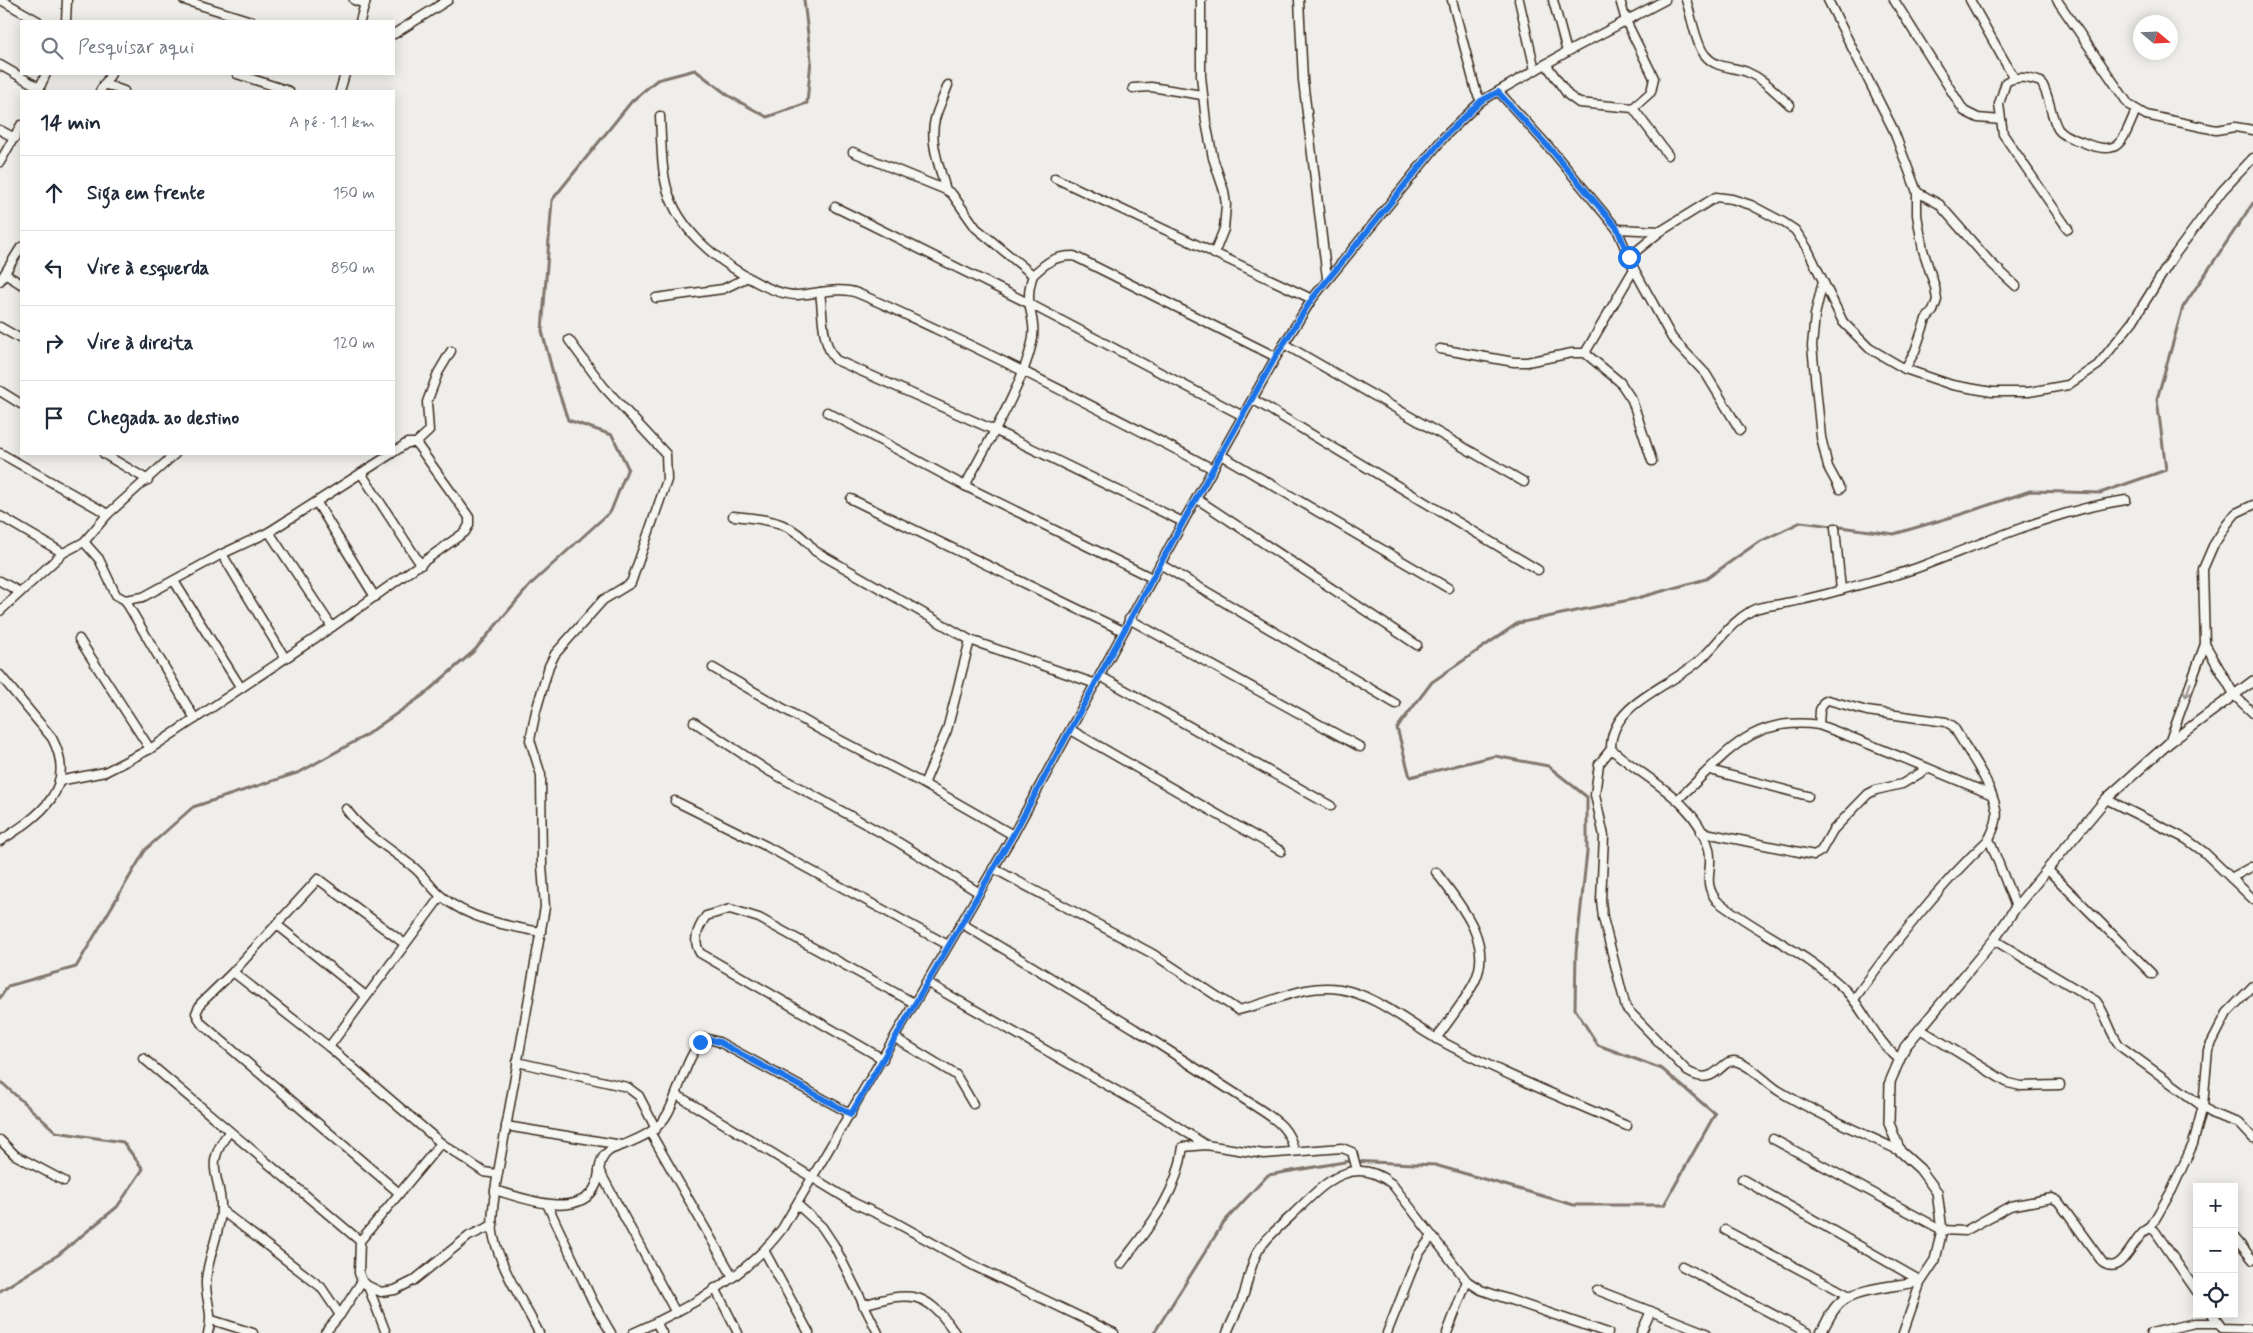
<!DOCTYPE html>
<html lang="pt">
<meta charset="utf-8">
<style>
:root{--surface:#fff;--page:#f2f2f3;--text:#1f2937;--muted:#747a83;--line:#e0e1e3}
body{margin:0;font-family:Mynerve,sans-serif;background:var(--page);color:var(--text)}
.controls{position:absolute;right:15px;bottom:15px;display:grid;overflow:hidden;border-radius:0px;box-shadow:0 2px 12px #0003}
.controls button{width:45px;height:45px;display:grid;place-items:center;padding:0;border:0;border-bottom:1px solid var(--line);background:var(--surface);color:var(--text);font:25px sans-serif}
.compass{position:absolute;left:2133px;top:15px;width:45px;height:45px;border-radius:50%;background:var(--surface);box-shadow:0 2px 12px #0003;rotate:109deg}
.stop{position:absolute;width:15px;height:15px;margin:-11px;border:4px solid #1a73e8;border-radius:50%;background:#fff}
.stop.end{background:#1a73e8;border-color:#fff;box-shadow:0 1px 5px #0008}
.list{margin:0;padding:0;list-style:none}
h2{display:flex;justify-content:space-between;align-items:center;height:65px;margin:0;padding:0 20px;font-size:21px}
h2 small{font-size:16px;font-weight:400;color:var(--muted)}
.list li{display:grid;grid-template-columns:32px 1fr auto;gap:15px;align-items:center;box-sizing:border-box;height:75px;padding:0 20px;border-top:1px solid var(--line)}
.list b{display:block;font-size:19px;white-space:nowrap}
.list em{font-size:16px;font-style:normal;color:var(--muted)}
.icon{flex:none;width:28px;height:28px;fill:none;stroke:currentColor;stroke-width:2;stroke-linecap:round;stroke-linejoin:round}
.map{position:relative;flex:none;width:2253px;height:1333px;overflow:hidden}
.search{position:absolute;background:var(--surface);box-shadow:0 2px 12px #0003;left:20px;top:20px;width:375px;height:55px;display:flex;align-items:center;gap:12px;box-sizing:border-box;padding:0 18px;border-radius:0px;color:var(--muted);font-size:19px}
.panel{position:absolute;background:var(--surface);box-shadow:0 2px 12px #0003;left:20px;top:90px;width:375px;height:365px;border-radius:0px}
.map>svg:first-child{display:block}
</style>
<div class="map">
<svg width="2253" height="1333" viewBox="0 0 2253 1333">
<rect width="100%" height="100%" fill="#efeeea"/>
<filter id="ink" filterUnits="userSpaceOnUse"><feTurbulence type="fractalNoise" baseFrequency=".02" numOctaves="2"/><feDisplacementMap in="SourceGraphic" scale="10" xChannelSelector="R" yChannelSelector="G"/><feConvolveMatrix kernelMatrix="1 2 1 2 8 2 1 2 1" color-interpolation-filters="sRGB"/></filter>
<g filter="url(#ink)">
<g fill="none" stroke-linecap="round" stroke-linejoin="round">
<g stroke="#81766d" stroke-width="3">
<path d="M0 998 8 986 76 967 146 849 193 807 300 772 363 737 422 696 474 651 531 584 611 511 628 468 612 435 568 420 555 381 542 331 552 200 632 101 657 80 695 70 729 96 767 117 807 103 811 60 804 0"/>
<path d="M0 1081 56 1132 123 1142 143 1169 117 1207 58 1255 0 1291"/>
<path d="M1154 1333 1224 1222 1268 1175 1350 1161 1435 1165 1574 1205H1664L1715 1114 1662 1069 1598 1045 1575 1009 1576 953 1587 852V797L1548 766 1495 756 1410 777 1397 728 1432 682 1518 623 1634 599 1706 579 1757 543 1801 522 1894 534 1962 514 2030 491 2100 493 2166 470 2157 399 2183 307 2253 203"/>
</g>
<g stroke="#3b2a1e" stroke-width="11">
<g id="minor">
<path d="M1 0 38 21"/>
<path d="M184 0 251 21"/>
<path d="M354 0 365 4"/>
<path d="M1201 0V76L1206 122 1213 158 1224 191 1226 205 1224 229 1214 254"/>
<path d="M1299 0 1303 80 1327 278"/>
<path d="M1452 0 1476 91 1481 101"/>
<path d="M1519 0 1535 70"/>
<path d="M1553 0 1567 52"/>
<path d="M1620 0 1626 21 1654 78 1651 92 1633 108"/>
<path d="M1686 0C1691 14 1696 45 1705 55 1716 69 1732 66 1747 72 1764 79 1776 93 1790 105"/>
<path d="M1828 0 1893 129 1917 192V215L1923 250 1935 287 1937 300 1933 311 1926 319 1915 351 1905 369"/>
<path d="M1894 0 1964 111 1978 118 2001 120"/>
<path d="M1970 0 2014 78"/>
<path d="M2057 0 2129 105 2146 115 2216 130 2235 127 2253 130"/>
<path d="M66 21 67 0"/>
<path d="M360 21 366 0"/>
<path d="M394 34 448 0"/>
<path d="M1546 64 1568 95 1579 103 1633 108 1668 155"/>
<path d="M0 65 40 88"/>
<path d="M237 74 289 91"/>
<path d="M104 84 124 91"/>
<path d="M1133 88 1151 87 1202 95"/>
<path d="M38 91 46 74"/>
<path d="M100 91 111 74"/>
<path d="M340 91 345 74"/>
<path d="M1499 92 1554 153 1617 229 1634 269 1672 338 1706 374 1740 430"/>
<path d="M660 116C663 169 659 200 699 241 719 261 768 295 797 295 816 294 840 286 857 293 884 304 910 317 936 329 1030 373 1122 421 1213 469"/>
<path d="M0 130 15 138"/>
<path d="M853 152 946 190 952 194 976 228 1033 275C1022 306 1038 317 1032 343 1021 390 987 443 965 486"/>
<path d="M0 162 21 125"/>
<path d="M1055 178 1312 299"/>
<path d="M946 190C940 168 929 142 935 119 938 108 944 96 948 85"/>
<path d="M1917 192 1939 204 1989 261 2016 286"/>
<path d="M835 207 1028 303 1243 416"/>
<path d="M1617 229 1661 231"/>
<path d="M2068 229 2003 134 1999 104 2006 82C2018 75 2029 78 2041 82 2050 96 2050 115 2058 129 2063 136 2074 139 2082 142 2120 158 2122 142 2136 110"/>
<path d="M1629 257 1661 231 1716 197 1732 199 1751 205 1783 222 1795 230 1807 248 1843 322 1869 348 1905 369 1952 385 1992 392H2029L2068 385 2098 365 2133 321 2173 257 2222 191 2253 158"/>
<path d="M5 274 21 284"/>
<path d="M1033 275C1047 262 1054 256 1074 256L1276 357"/>
<path d="M0 281 21 247"/>
<path d="M1823 281 1815 315 1812 346 1821 437 1828 467 1840 489"/>
<path d="M820 292C823 312 821 344 836 360L994 430 1183 522"/>
<path d="M656 298 723 289 748 277"/>
<path d="M0 327 21 339"/>
<path d="M1284 344 1524 482"/>
<path d="M1440 349 1514 362H1527L1572 353H1585L1620 382 1632 400 1652 461"/>
<path d="M1585 353 1634 269"/>
<path d="M0 391 21 404"/>
<path d="M1254 400 1538 570"/>
<path d="M827 412 965 486 1152 578"/>
<path d="M394 452 407 443H416L429 431 427 402 438 373 451 351"/>
<path d="M0 453 108 514"/>
<path d="M104 454 148 480"/>
<path d="M1221 455 1448 588"/>
<path d="M361 473 421 565"/>
<path d="M851 499 1123 631"/>
<path d="M1197 499 1417 645"/>
<path d="M317 503 375 597"/>
<path d="M0 516 63 553"/>
<path d="M733 516C770 520 791 520 815 551L970 640 1096 684"/>
<path d="M1835 528 1841 590C1823 595 1804 600 1785 603 1774 606 1761 605 1751 611 1727 625 1718 644 1699 661 1670 687 1610 703 1611 749 1645 779 1697 801 1709 849 1714 870 1701 881 1717 901 1756 931 1803 951 1840 985 1864 1006 1873 1039 1899 1059"/>
<path d="M269 532 332 627"/>
<path d="M84 542 99 559 116 595 125 600 143 597 222 554 269 532 391 454"/>
<path d="M222 554 285 658"/>
<path d="M1160 564 1396 704"/>
<path d="M0 581 20 592"/>
<path d="M174 581 241 688"/>
<path d="M1841 590C1868 582 1896 576 1922 566 1988 541 2057 510 2126 500"/>
<path d="M125 600 195 719"/>
<path d="M0 611 63 553 84 542 108 514 175 454"/>
<path d="M1129 619 1360 747"/>
<path d="M79 639 150 749"/>
<path d="M2205 644 2235 696 2253 713"/>
<path d="M713 668 819 729 924 784 1013 835"/>
<path d="M0 675 52 738C79 789 39 816 0 841"/>
<path d="M1100 676 1331 806"/>
<path d="M694 722 767 770 898 842 978 892"/>
<path d="M1819 725 1820 710 1824 702 1828 700 1867 711 1946 722 1953 726C1967 750 1991 782 1996 809 1999 819 1993 830 1989 839L2016 907"/>
<path d="M1071 730 1281 851"/>
<path d="M2169 743 2205 644 2203 569 2213 546 2227 524 2236 513 2253 505"/>
<path d="M1611 749 1599 764 1595 795 1604 836 1601 900 1603 918 1626 1008 1687 1071C1718 1090 1720 1055 1738 1062 1753 1067 1766 1083 1779 1091 1817 1114 1860 1132 1900 1151"/>
<path d="M1710 770 1808 796"/>
<path d="M59 781 105 772 150 749 332 627 465 532 469 525V517L416 443"/>
<path d="M924 784 947 730 970 640"/>
<path d="M2106 799 2186 839 2204 852 2253 899"/>
<path d="M1677 800C1724 758 1747 715 1819 725 1876 746 1933 770 1990 794"/>
<path d="M675 801 766 846 948 945"/>
<path d="M346 809C363 833 389 848 412 866 423 874 430 887 441 896 468 919 507 926 541 932"/>
<path d="M1701 832 1814 855 1821 851 1833 830 1868 794 1876 790 1902 784 1927 769"/>
<path d="M993 868 1153 954 1238 1010C1273 1003 1303 983 1340 989 1376 995 1406 1022 1437 1039 1498 1072 1563 1098 1627 1126"/>
<path d="M2048 870 2152 974"/>
<path d="M2231 878 2253 866"/>
<path d="M961 923 1135 1029 1261 1110C1278 1121 1289 1129 1294 1150"/>
<path d="M276 924 366 996"/>
<path d="M1994 940 2096 1001C2107 1015 2109 1032 2120 1046L2213 1114 2239 1123 2253 1138"/>
<path d="M233 972 329 1047 441 1143 484 1172 497 1174"/>
<path d="M926 982 1161 1116 1206 1145"/>
<path d="M1855 998C1897 940 1937 888 1989 839"/>
<path d="M1920 1029 2008 1083 2021 1086 2060 1085"/>
<path d="M895 1038 956 1075 973 1104"/>
<path d="M1436 1039C1449 1020 1465 1001 1475 981 1494 941 1458 902 1436 872"/>
<path d="M329 1047 441 896"/>
<path d="M143 1058 360 1241 359 1273 362 1281 368 1286 381 1292 395 1290 413 1281 469 1236 493 1225"/>
<path d="M883 1059 700 953C692 940 698 928 706 916L730 909 759 918 914 1003"/>
<path d="M517 1062 627 1087 639 1096 656 1129"/>
<path d="M677 1095 854 1203 893 1221 974 1266 1114 1333"/>
<path d="M506 1126 622 1145"/>
<path d="M650 1132 733 1277"/>
<path d="M1773 1139 1942 1230 1965 1231 2010 1206 2052 1198 2058 1201 2103 1263C2124 1277 2133 1234 2150 1228L2155 1231 2197 1292"/>
<path d="M0 1140 15 1155 64 1181"/>
<path d="M599 1170 676 1313"/>
<path d="M1742 1179 1921 1281 1903 1333"/>
<path d="M495 1190C522 1198 580 1221 596 1185 601 1172 597 1159 609 1151 613 1148 619 1147 623 1145 641 1138 659 1130 668 1113 678 1094 689 1049 705 1038L719 1042 851 1114"/>
<path d="M398 1192 201 1023 196 1013 201 1003 233 972 318 879 405 944"/>
<path d="M547 1204 593 1302 611 1333"/>
<path d="M798 1205 822 1227 834 1245 878 1333"/>
<path d="M221 1210 321 1287 340 1315"/>
<path d="M2150 1228 2172 1190 2193 1144 2203 1106 2208 1050 2227 1013 2253 986"/>
<path d="M1725 1230 1850 1296"/>
<path d="M2234 1237 2253 1260"/>
<path d="M360 1241 441 1143"/>
<path d="M765 1252 809 1333"/>
<path d="M1121 1264C1149 1227 1177 1195 1183 1147L1206 1145 1264 1154 1342 1148 1352 1152 1357 1170"/>
<path d="M1682 1266 1808 1333"/>
<path d="M368 1286 386 1333"/>
<path d="M715 1288 738 1333"/>
<path d="M1597 1290 1706 1333"/>
<path d="M863 1305C910 1291 926 1290 955 1333"/>
<path d="M2212 1314 2222 1328 2253 1329"/>
<path d="M212 1320 253 1333"/>
<path d="M656 1322 662 1333"/>
<path d="M208 1333C214 1312 205 1300 206 1280 208 1257 219 1235 221 1212 223 1176 201 1169 229 1132"/>
<path d="M325 1333 340 1315 362 1281"/>
<path d="M539 1333C524 1303 502 1271 494 1238 490 1222 494 1201 496 1184L545 907 542 865 541 775 530 740 536 711 549 666 555 654 603 600 631 583 667 480 666 454 603 386 569 340"/>
<path d="M633 1333C688 1308 745 1278 782 1229L1013 835 1183 522 1276 357 1312 299 1444 137 1481 101 1567 52 1665 0"/>
<path d="M1227 1333C1232 1320 1239 1308 1244 1294 1248 1281 1251 1263 1258 1251 1267 1236 1281 1226 1292 1215 1321 1187 1351 1151 1392 1184L1467 1281 1481 1290 1608 1333"/>
<path d="M1387 1333 1418 1255 1432 1236"/>
<path d="M1447 1333 1467 1281"/>
<path d="M1641 1333 1651 1311"/>
<path d="M2151 1333 2195 1323H2217"/>
</g>
</g>
<g stroke="#3b2a1e" stroke-width="12">
<path id="tertiary" d="M1821 1333C1827 1322 1832 1308 1842 1301 1858 1288 1900 1286 1921 1281L1935 1260 1942 1230 1937 1192 1920 1169 1900 1151 1889 1123 1890 1082 1905 1047 1994 940 2016 907 2106 799 2169 743 2253 681"/>
</g>
<use href="#minor" stroke="#f6f6f2" stroke-width="8"/>
<use href="#tertiary" stroke="#f6f6f2" stroke-width="9"/>
</g>
<defs><path id="oneway-shaft" d="M-6 0H5M1.5-3L5.5 0L1.5 3" fill="none" stroke-width="1.6" stroke-linecap="round" stroke-linejoin="round" transform="scale(1.25)"/></defs>
<use stroke="#989088" href="#oneway-shaft" transform="translate(2188 690) rotate(110)"/>
</g>
<g fill="none" stroke-linecap="round" stroke-linejoin="round" filter="url(#ink)">
<path stroke="#1a73e8" stroke-width="6" d="M700 1042 705 1038 719 1042 851 1114 1013 835 1183 522 1276 356 1312 299 1444 137 1481 101 1498 92 1554 153 1617 228 1629 257"/>
</g>
</svg>
<div class="controls">
<button>+</button>
<button>−</button>
<button><svg class="icon" aria-label="locate" viewBox="0 0 24 24"><circle cx="12" cy="12" r="6"/><path d="M12 2v4M12 18v4M2 12h4M18 12h4"/></svg></button>
</div>
<svg class="compass" viewBox="-18 -18 36 36"><path d="M0-13l5 13h-10z" fill="#e53935"/><path d="M0 13l5-13h-10z" fill="#747a83"/></svg>
<div class="stop" style="left:1629px;top:257px"></div>
<div class="stop end" style="left:700px;top:1042px"></div>
<div class="search"><svg class="icon" aria-label="search" viewBox="0 0 24 24"><circle cx="10" cy="10" r="6"/><path d="M15 15l6 6"/></svg>Pesquisar aqui</div>
<section class="panel">
<h2>14 min<small>A pé · 1.1 km</small></h2>
<ul class="list">
<li><svg class="icon" aria-label="ahead" viewBox="0 0 24 24"><path d="M12 20V5M6 11l6-6 6 6"/></svg><div><b>Siga em frente</b></div><em>150 m</em></li>
<li><svg class="icon" aria-label="left" viewBox="0 0 24 24"><path d="M17 20v-9H6M10 6l-5 5 5 5"/></svg><div><b>Vire à esquerda</b></div><em>850 m</em></li>
<li><svg class="icon" aria-label="right" viewBox="0 0 24 24"><path d="M7 20v-9h11M14 6l5 5-5 5"/></svg><div><b>Vire à direita</b></div><em>120 m</em></li>
<li><svg class="icon" aria-label="arrive" viewBox="0 0 24 24"><path d="M6 21V4h12l-3 4 3 4H6"/></svg><div><b>Chegada ao destino</b></div></li>
</ul>
</section>
</div>
